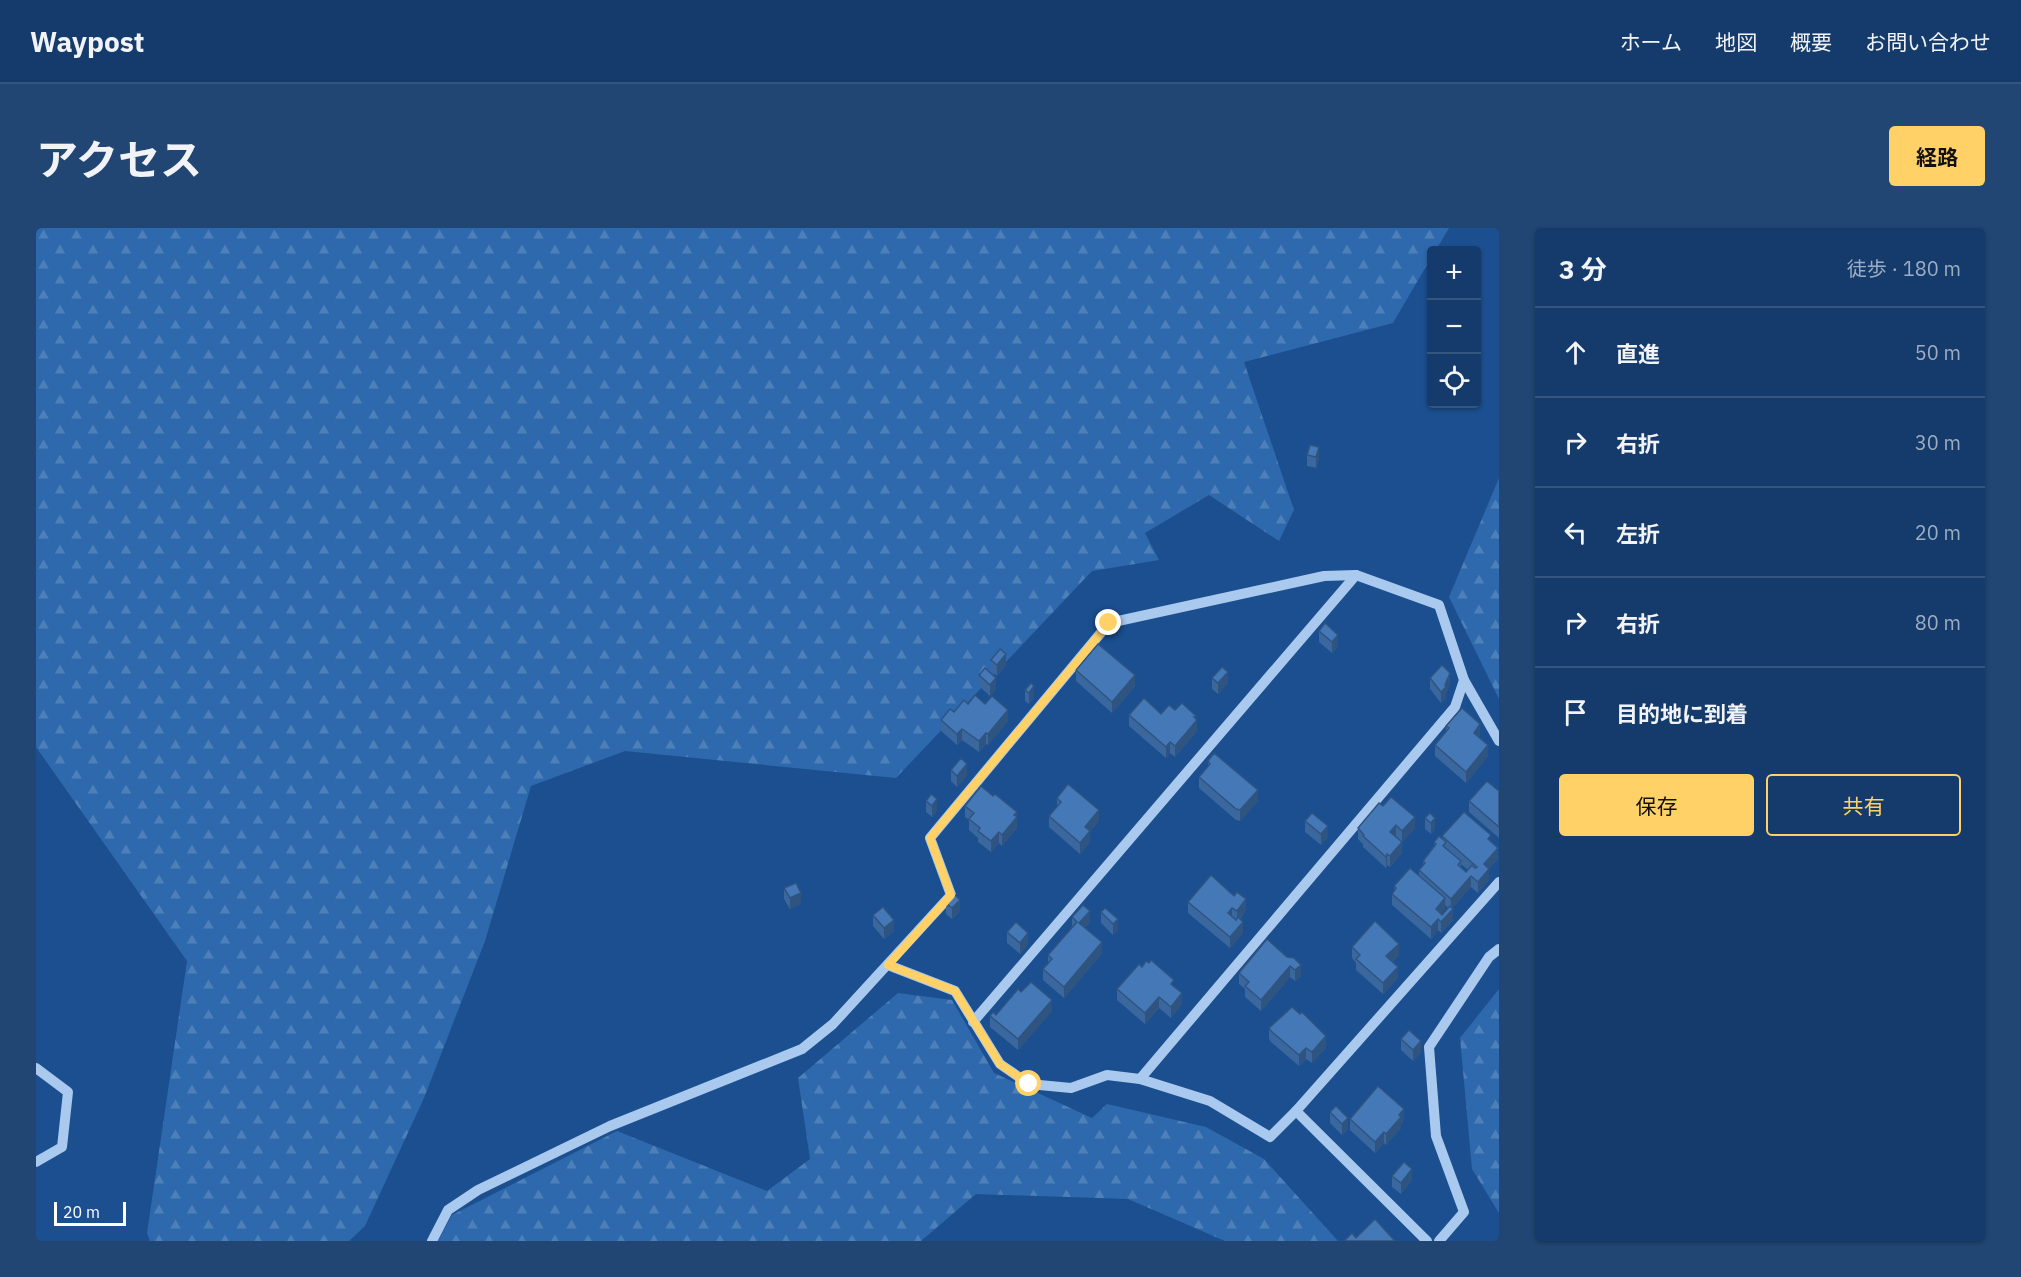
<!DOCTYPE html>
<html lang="ja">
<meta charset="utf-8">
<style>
:root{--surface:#143b6b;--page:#214673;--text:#f1f3f6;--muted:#9dadc1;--line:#33557e;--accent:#ffd166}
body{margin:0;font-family:"IBM Plex Sans","Noto Sans JP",sans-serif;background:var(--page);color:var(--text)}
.controls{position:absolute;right:18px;top:18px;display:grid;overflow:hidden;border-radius:6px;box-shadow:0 2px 4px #0004}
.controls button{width:54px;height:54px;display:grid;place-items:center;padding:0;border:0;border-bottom:2px solid var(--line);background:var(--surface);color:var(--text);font:30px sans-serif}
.scale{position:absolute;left:18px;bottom:15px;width:72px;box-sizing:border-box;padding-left:6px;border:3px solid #fff;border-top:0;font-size:16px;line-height:21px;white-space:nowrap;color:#fff;-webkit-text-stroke:4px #1b4f8f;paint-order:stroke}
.stop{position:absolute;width:18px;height:18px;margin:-14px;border:4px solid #ffd166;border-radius:50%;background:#fff}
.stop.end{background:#ffd166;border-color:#fff;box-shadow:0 2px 6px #0008}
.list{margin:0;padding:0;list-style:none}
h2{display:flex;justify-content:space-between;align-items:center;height:78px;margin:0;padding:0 24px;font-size:26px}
h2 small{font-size:20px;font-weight:400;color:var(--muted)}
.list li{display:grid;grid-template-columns:39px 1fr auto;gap:18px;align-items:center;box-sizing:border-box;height:90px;padding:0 24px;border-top:2px solid var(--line)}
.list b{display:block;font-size:22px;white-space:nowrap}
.list em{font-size:20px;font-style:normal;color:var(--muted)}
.actions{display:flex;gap:12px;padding:18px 24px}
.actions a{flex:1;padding:14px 0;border:2px solid var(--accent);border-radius:6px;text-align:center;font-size:21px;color:var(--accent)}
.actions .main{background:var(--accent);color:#111}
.icon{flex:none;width:33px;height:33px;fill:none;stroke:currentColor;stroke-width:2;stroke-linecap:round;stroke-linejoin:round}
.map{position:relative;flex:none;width:1463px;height:1013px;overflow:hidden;border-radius:6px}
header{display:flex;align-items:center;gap:36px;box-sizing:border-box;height:84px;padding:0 30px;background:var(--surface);border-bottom:2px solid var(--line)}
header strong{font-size:28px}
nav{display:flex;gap:33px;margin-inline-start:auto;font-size:21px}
.intro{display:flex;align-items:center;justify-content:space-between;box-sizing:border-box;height:144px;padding:0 36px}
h1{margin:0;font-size:42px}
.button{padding:15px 27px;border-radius:6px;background:var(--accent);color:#111;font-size:21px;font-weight:700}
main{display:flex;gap:36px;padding:0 36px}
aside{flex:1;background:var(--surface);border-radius:6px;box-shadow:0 2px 4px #0004}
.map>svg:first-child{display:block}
</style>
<header>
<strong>Waypost</strong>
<nav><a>ホーム</a><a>地図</a><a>概要</a><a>お問い合わせ</a></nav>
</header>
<div class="intro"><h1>アクセス</h1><a class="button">経路</a></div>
<main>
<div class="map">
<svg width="1463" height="1013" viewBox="0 0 1463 1013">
<defs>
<pattern id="forest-firs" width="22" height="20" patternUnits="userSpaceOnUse" patternTransform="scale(1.5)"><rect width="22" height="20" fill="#2e69ad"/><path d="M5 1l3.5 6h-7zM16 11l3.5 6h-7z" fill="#4d80b9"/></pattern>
</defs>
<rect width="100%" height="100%" fill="#1b4f8f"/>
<g fill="url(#forest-firs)">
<path d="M0 0H1413L1400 22H1396L1395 30 1357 95 1208 134 1258 282 1243 313 1173 267 1109 305 1123 332 1056 343 860 550 589 523 495 558 449 713 388 870 329 998 313 1013H114L111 1005 151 733 0 519Z"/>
<path d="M1463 250V471L1413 369Z"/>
<path d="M1463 761V985L1436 941 1424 810Z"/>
<path d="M862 765 916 772 958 845 1056 890 1071 876 1170 899 1228 931 1302 1013H1189L1092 971 940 966 885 1013H402L416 987 581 903 731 963 774 931 762 850Z"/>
</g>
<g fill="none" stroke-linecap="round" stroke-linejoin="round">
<g stroke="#a9c9ee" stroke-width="10">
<path d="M852 737 919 763 964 836 993 856 1035 860 1071 847 1104 851 1174 873 1234 909 1260 883 1463 654"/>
<path d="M937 794 1320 347"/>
<path d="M0 840 32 864 26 919 0 934"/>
<path d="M1104 851 1419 479 1428 452"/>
<path d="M1260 883 1391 1013"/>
<path d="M396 1013 412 982 442 962 574 898 766 821 797 796 915 667 894 610 1073 395 1288 348 1320 347 1403 377 1428 452 1463 513"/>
<path d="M1403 1013 1428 984 1400 908 1393 819 1453 729 1463 721"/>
</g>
</g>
<g fill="#3a679d" fill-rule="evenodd">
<path d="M1271 227 1283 230 1280 240 1271 238Z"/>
<path d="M1283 403 1302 418 1296 425 1283 414Z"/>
<path d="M955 432 970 437 961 448 955 443Z"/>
<path d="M1040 442 1099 458 1076 485 1040 453Z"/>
<path d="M943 447 960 461 954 468 943 458Z"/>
<path d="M1176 450 1192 455 1182 466 1176 461Z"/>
<path d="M1394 450 1414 456 1410 465V470L1405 475 1394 461Z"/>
<path d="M989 462 998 469 993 476 989 473Z"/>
<path d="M932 476 972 493 952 517 950 516 943 524 926 512 921 517 905 503V492Z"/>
<path d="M1139 482 1160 492 1161 503 1139 529 1134 525 1130 530 1093 498V487L1125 486Z"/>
<path d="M1410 498 1444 507 1443 509 1452 528 1430 555 1399 528V517L1410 503Z"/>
<path d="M1172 533 1222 573 1204 593 1200 592 1163 560V549L1172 539Z"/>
<path d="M915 542 931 547 921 559 915 553Z"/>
<path d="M1463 563V610L1433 584V573Z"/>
<path d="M957 568 981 584V600L966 618 963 615 955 624 942 614V610L933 602V592L929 589V578Z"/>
<path d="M1021 570 1063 593 1054 604V614L1044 626 1013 599V588L1021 578Z"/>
<path d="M890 573 901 582 896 589 890 584Z"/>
<path d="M1347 578 1379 600 1366 614 1360 608 1359 609 1366 625 1354 639 1351 637 1350 640 1327 619V616L1322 611V600Z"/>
<path d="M1394 585 1399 601 1395 606 1389 601V590Z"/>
<path d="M1269 593 1292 609 1285 617 1269 604Z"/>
<path d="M1406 608 1455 614 1462 631 1453 641V652L1442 665 1435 659 1416 680 1417 692 1405 705 1402 702 1395 711 1356 677V666L1358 663V658L1383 647V642L1387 638V633L1398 619V614L1406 611ZM1425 636 1432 642 1430 644 1425 639ZM1409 677 1412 680 1406 687 1405 686 1409 681Z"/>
<path d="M748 660 765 676 754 681 748 671Z"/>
<path d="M1152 674 1210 682 1204 691 1207 705 1194 720 1152 685Z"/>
<path d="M910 675 924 683 916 691 910 686Z"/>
<path d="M1069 680 1082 702 1077 707 1065 695V684Z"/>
<path d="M837 687 858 703 848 711 837 698Z"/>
<path d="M1036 689 1054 694 1049 699 1066 725 1028 770 1007 752V741L1012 736V727L1036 699Z"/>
<path d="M971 704 992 716 984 726 971 715Z"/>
<path d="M1231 711 1265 748 1259 753 1254 749 1225 783 1209 769V761L1203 756V745Z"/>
<path d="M1316 719 1363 727 1356 734 1362 750 1347 766 1320 742V735L1316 730Z"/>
<path d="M1106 739 1138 758 1146 776 1135 790 1123 780 1109 796 1081 772V761Z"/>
<path d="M985 764 1016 783 982 822 954 799V788L960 787Z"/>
<path d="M1233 800 1290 820 1276 835 1270 831 1263 838 1235 814 1233 811Z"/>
<path d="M1365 811 1385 824 1377 833 1365 822Z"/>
<path d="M1294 884 1312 901 1306 907 1294 895Z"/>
<path d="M1314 891 1368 892 1365 896V900L1350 917 1348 915 1339 925 1314 902Z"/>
<path d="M1356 948 1376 952 1365 966 1356 959Z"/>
</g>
<g fill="#305480">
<path d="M1283 219V230L1280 240V229Z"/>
<path d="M1302 407V418L1296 425V414Z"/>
<path d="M970 426V437L961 448V437Z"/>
<path d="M1192 444V455L1182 466V455Z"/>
<path d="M1414 445V456L1410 465V470L1405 475V464Z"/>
<path d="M1099 447V458L1076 485V474Z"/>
<path d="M960 450V461L954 468V457Z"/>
<path d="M998 458V469L993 476V465Z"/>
<path d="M972 482V493L952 517V506Z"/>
<path d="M1160 488 1161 503 1139 529V518L1158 489Z"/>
<path d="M1444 496V507L1438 516V505Z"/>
<path d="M926 501V512L921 517V506Z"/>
<path d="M950 505V516L943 524V513Z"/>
<path d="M1134 514V525L1130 530V519Z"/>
<path d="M1452 517V528L1430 555V544Z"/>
<path d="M931 536V547L921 559V548Z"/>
<path d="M1222 562V573L1204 593V582Z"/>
<path d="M901 571V582L896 589V578Z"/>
<path d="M1063 582V593L1054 604V614L1044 626V615L1049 599Z"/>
<path d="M981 584V600L966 618V607Z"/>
<path d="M1379 589V600L1366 614V603Z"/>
<path d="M1399 590V601L1395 606V595Z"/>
<path d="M1360 597V608L1354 615V604Z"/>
<path d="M1292 598V609L1285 617V606Z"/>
<path d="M963 604V615L955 624V613Z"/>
<path d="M1366 614V625L1354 639V628Z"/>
<path d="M1462 620V631L1453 641V652L1442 665V654L1448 636Z"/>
<path d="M1351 626V637L1350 640V629Z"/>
<path d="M1435 648V659L1415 682V671Z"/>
<path d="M765 665V676L754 681V670Z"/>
<path d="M1409 670V681L1400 692V681Z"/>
<path d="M1210 671V682L1201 694V683Z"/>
<path d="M924 672V683L916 691V680Z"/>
<path d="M1196 680V691L1192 685Z"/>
<path d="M1417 681V692L1405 705V694Z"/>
<path d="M1054 683V694L1043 706V695Z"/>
<path d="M1082 691V702L1077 707V696Z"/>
<path d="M1402 691V702L1395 711V699Z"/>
<path d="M858 692V703L848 711V700Z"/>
<path d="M1207 694V705L1194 720V709Z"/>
<path d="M992 705V716L984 726V715Z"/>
<path d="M1066 714V725L1028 770V759Z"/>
<path d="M1363 716V727L1350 739V728Z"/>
<path d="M1265 737V748L1259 753V742Z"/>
<path d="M1254 738V749L1225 783V772Z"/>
<path d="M1362 739V750L1347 766V755Z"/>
<path d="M1146 765V776L1135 790V779Z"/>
<path d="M1123 769V780L1109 796V785Z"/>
<path d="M1016 772V783L982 822V811Z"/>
<path d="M1290 808V820L1276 835V824Z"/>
<path d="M1385 813V824L1377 833V822Z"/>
<path d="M1270 820V831L1263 838V827Z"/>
<path d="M1368 881V892L1365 896V900L1350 917V906L1363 887Z"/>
<path d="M1312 890V901L1306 907V896Z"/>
<path d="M1348 904V915L1339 925V914Z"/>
<path d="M1376 941V952L1365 966V955Z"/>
</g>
<g fill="#4478b7" stroke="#305480" stroke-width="1.5">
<path d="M1274 217 1283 219 1280 229 1271 227Z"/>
<path d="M1289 395 1302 407 1296 414 1283 403Z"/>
<path d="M1062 416 1099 447 1076 474 1040 442Z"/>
<path d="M964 421 970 426 961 437 955 432Z"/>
<path d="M1406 437 1414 445 1409 457 1410 459 1405 464 1394 450Z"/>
<path d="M1186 439 1192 444 1182 455 1176 450Z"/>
<path d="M949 440 960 450 954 457 943 447Z"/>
<path d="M995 455 998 458 993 465 989 462Z"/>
<path d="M939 467 949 476 956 468 972 482 952 506 950 505 943 513 926 501 921 506 905 492 914 481 918 484 928 472 932 476Z"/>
<path d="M1108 470 1125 486 1133 477 1139 482 1146 475 1160 488 1158 489 1161 492 1139 518 1134 514 1130 519 1093 487Z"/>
<path d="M1426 480 1444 496 1438 505 1452 517 1430 544 1399 517 1413 500 1410 498Z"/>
<path d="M1178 525 1222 562 1204 582 1200 581 1163 549 1174 536 1172 533Z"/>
<path d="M925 530 931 536 921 548 915 542Z"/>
<path d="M1450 554H1452L1463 563V599L1433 573Z"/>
<path d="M1032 556 1063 582 1049 599 1054 603 1044 615 1013 588 1025 574 1021 570Z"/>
<path d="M945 558 957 568 959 566 981 584 978 587 981 589 966 607 963 604 955 613 942 603 944 600 933 591 938 585 929 578Z"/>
<path d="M895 566 901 571 896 578 890 573Z"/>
<path d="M1355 569 1379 589 1366 603 1360 597 1354 604 1366 614 1354 628 1351 626 1350 629 1327 608 1328 607 1322 600 1343 575 1347 578Z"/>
<path d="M1428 584 1455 607 1452 611 1462 620 1448 636 1453 641 1442 654 1435 648 1415 671 1383 642 1389 635 1387 633 1400 616 1398 614 1403 608 1410 614 1407 618 1425 633 1422 637 1430 644 1436 637 1439 640 1441 639 1406 608Z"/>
<path d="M1276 585 1292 598 1285 606 1269 593Z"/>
<path d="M1394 585 1399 590 1395 595 1389 590Z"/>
<path d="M1374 640 1409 670 1400 681 1406 687 1414 678 1417 681 1405 694 1402 691 1395 699 1356 666 1360 660 1358 658Z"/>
<path d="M1175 647 1198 668 1201 664 1210 671 1201 683 1196 680 1192 685 1200 692 1202 689 1207 694 1194 709 1152 674Z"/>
<path d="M760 655 765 665 754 670 748 660Z"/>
<path d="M918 666 924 672 916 680 910 675Z"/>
<path d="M1047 677 1054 683 1043 695 1066 714 1028 759 1007 741 1016 731 1012 727 1041 694 1036 689Z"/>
<path d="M847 679 858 692 848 700 837 687Z"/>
<path d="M1069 680 1082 691 1077 696 1065 684Z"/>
<path d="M1339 693 1363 716 1350 728 1362 739 1347 755 1320 731 1324 727 1316 719Z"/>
<path d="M980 694 992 705 984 715 971 704Z"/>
<path d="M1231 711 1251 729 1258 730 1265 737 1259 742 1254 738 1225 772 1209 758 1213 754 1203 745Z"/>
<path d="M1115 732 1138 752 1135 756 1146 765 1135 779 1123 769 1109 785 1081 761 1103 736 1106 739 1110 733 1113 735Z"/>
<path d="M995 754 1016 772 982 811 954 788 957 784 960 787 982 761 985 764Z"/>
<path d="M1256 779 1264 786 1266 784 1290 808 1276 824 1270 820 1263 827 1235 803 1233 800Z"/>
<path d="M1373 802 1385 813 1377 822 1365 811Z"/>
<path d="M1342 858 1368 881 1363 887 1365 889 1350 906 1348 904 1339 914 1314 891Z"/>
<path d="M1300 878 1312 890 1306 896 1294 884Z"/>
<path d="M1368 934 1376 941 1365 955 1356 948Z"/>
<path d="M1339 991 1359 1013H1308L1316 1005 1320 1010Z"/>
</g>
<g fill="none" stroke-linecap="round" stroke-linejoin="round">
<path stroke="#ffd166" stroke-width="8" d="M993 856 964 836 919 763 852 737 915 667 894 610 1073 395"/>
</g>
</svg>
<div class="controls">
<button>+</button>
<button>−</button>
<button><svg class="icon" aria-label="locate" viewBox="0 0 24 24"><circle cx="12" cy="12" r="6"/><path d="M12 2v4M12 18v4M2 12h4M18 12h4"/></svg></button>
</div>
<div class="scale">20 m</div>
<div class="stop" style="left:993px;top:856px"></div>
<div class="stop end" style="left:1073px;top:395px"></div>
</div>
<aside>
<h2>3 分<small>徒歩 · 180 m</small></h2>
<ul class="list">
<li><svg class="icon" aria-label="ahead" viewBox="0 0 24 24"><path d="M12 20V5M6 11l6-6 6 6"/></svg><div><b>直進</b></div><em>50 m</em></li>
<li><svg class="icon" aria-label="right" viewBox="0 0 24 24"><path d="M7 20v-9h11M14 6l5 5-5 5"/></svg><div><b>右折</b></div><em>30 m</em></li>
<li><svg class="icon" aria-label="left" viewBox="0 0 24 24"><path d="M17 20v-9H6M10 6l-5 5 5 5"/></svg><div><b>左折</b></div><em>20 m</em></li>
<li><svg class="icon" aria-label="right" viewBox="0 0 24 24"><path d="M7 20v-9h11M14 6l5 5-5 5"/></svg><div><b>右折</b></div><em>80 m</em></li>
<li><svg class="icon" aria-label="arrive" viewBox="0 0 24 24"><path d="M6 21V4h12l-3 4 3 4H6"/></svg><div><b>目的地に到着</b></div></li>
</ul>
<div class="actions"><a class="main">保存</a><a>共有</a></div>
</aside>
</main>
